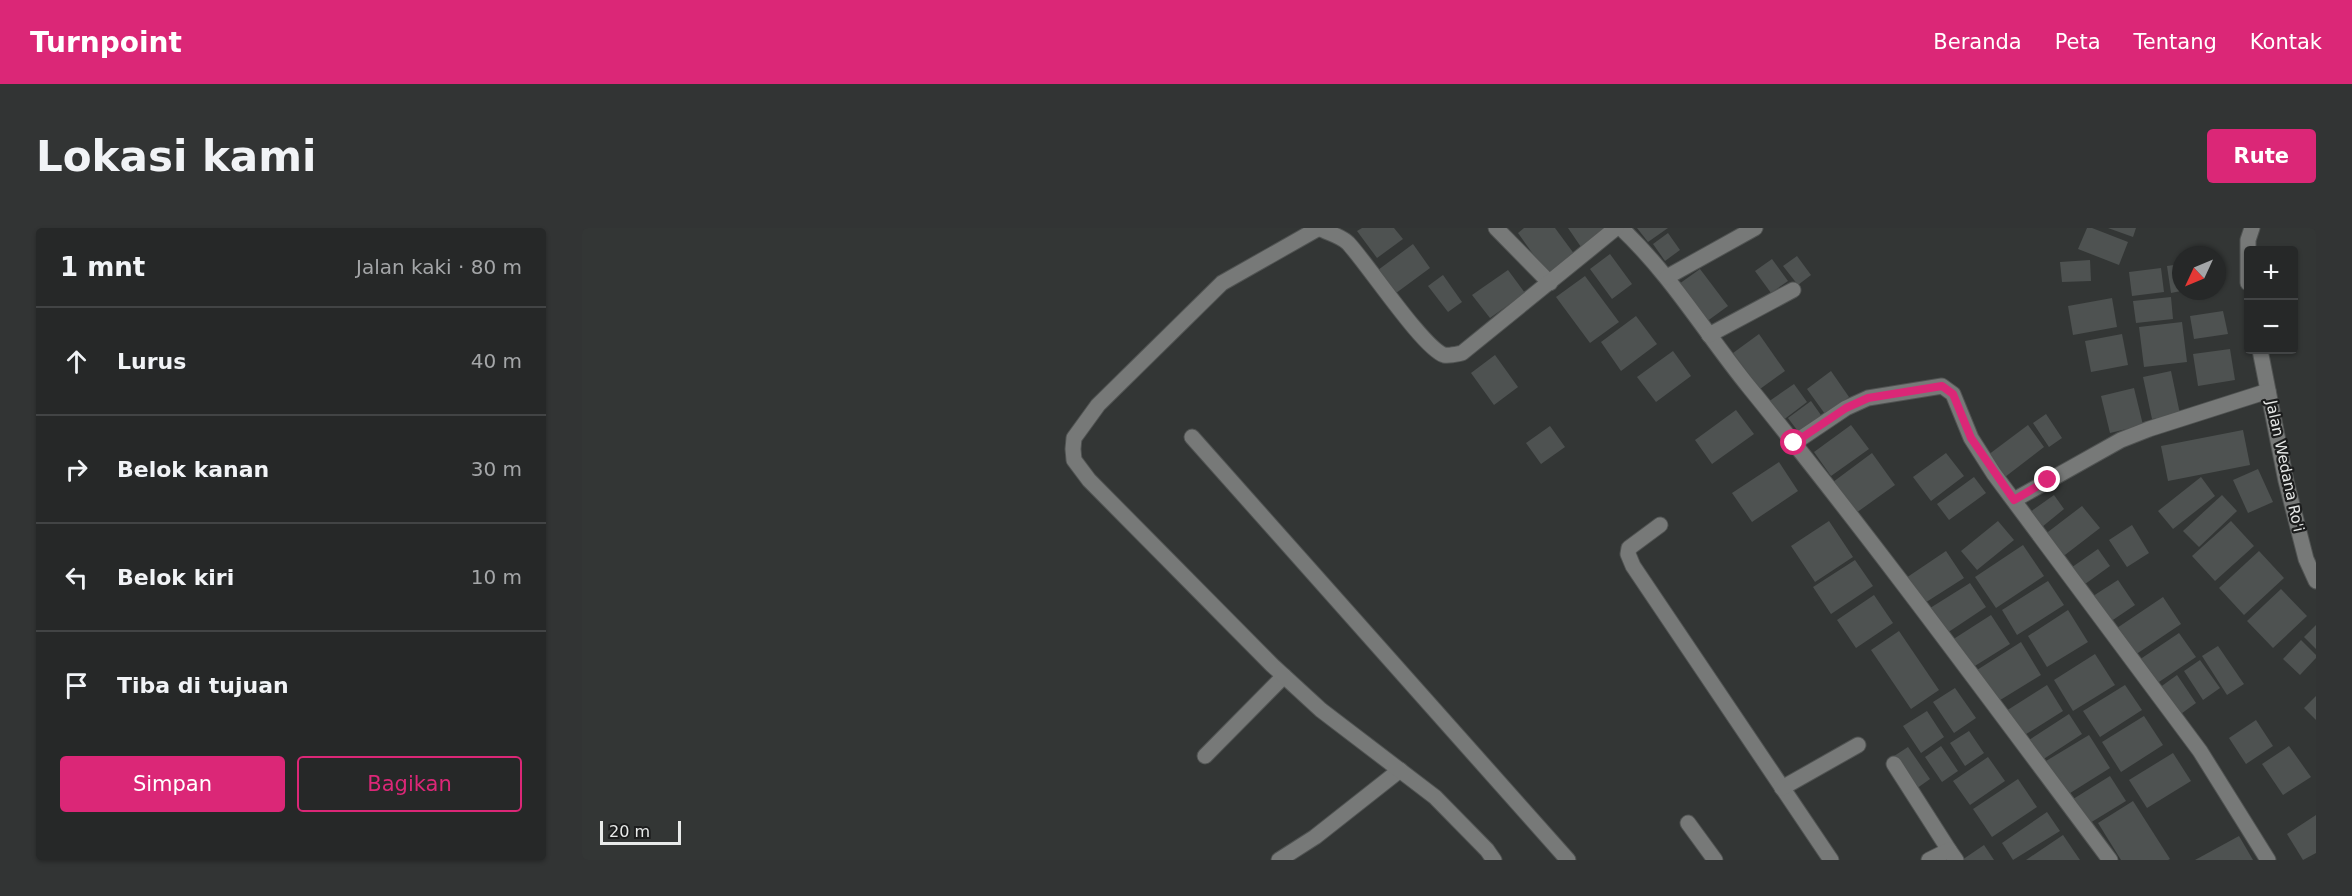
<!DOCTYPE html>
<html lang="id">
<meta charset="utf-8">
<style>
:root{--surface:#262828;--page:#323434;--text:#f1f3f6;--muted:#a4a6a8;--line:#424445;--accent:#db2777}
body{margin:0;font-family:"DejaVu Sans",sans-serif;background:var(--page);color:var(--text)}
.controls{position:absolute;right:18px;top:18px;display:grid;overflow:hidden;border-radius:6px;box-shadow:0 2px 4px #0004}
.controls button{width:54px;height:54px;display:grid;place-items:center;padding:0;border:0;border-bottom:2px solid var(--line);background:var(--surface);color:var(--text);font:30px sans-serif}
.compass{position:absolute;left:1590px;top:18px;width:54px;height:54px;border-radius:50%;background:var(--surface);box-shadow:0 2px 4px #0004;rotate:226deg}
.scale{position:absolute;left:18px;bottom:15px;width:81px;box-sizing:border-box;padding-left:6px;border:3px solid #e8eae9;border-top:0;font-size:16px;line-height:21px;white-space:nowrap;color:#e8eae9;-webkit-text-stroke:4px #1c1d1d;paint-order:stroke}
.stop{position:absolute;width:18px;height:18px;margin:-14px;border:4px solid #db2777;border-radius:50%;background:#fff}
.stop.end{background:#db2777;border-color:#fff;box-shadow:0 2px 6px #0008}
.list{margin:0;padding:0;list-style:none}
h2{display:flex;justify-content:space-between;align-items:center;height:78px;margin:0;padding:0 24px;font-size:26px}
h2 small{font-size:20px;font-weight:400;color:var(--muted)}
.list li{display:grid;grid-template-columns:39px 1fr auto;gap:18px;align-items:center;box-sizing:border-box;height:108px;padding:0 24px;border-top:2px solid var(--line)}
.list b{display:block;font-size:22px;white-space:nowrap}
.list em{font-size:20px;font-style:normal;color:var(--muted)}
.actions{display:flex;gap:12px;padding:18px 24px}
.actions a{flex:1;padding:14px 0;border:2px solid var(--accent);border-radius:6px;text-align:center;font-size:21px;color:var(--accent)}
.actions .main{background:var(--accent);color:#fff}
.icon{flex:none;width:33px;height:33px;fill:none;stroke:currentColor;stroke-width:2;stroke-linecap:round;stroke-linejoin:round}
.map{position:relative;flex:none;width:1734px;height:632px;overflow:hidden;border-radius:6px}
header{display:flex;align-items:center;gap:36px;box-sizing:border-box;height:84px;padding:0 30px;background:var(--accent);color:#fff}
header strong{font-size:28px}
nav{display:flex;gap:33px;margin-inline-start:auto;font-size:21px}
.intro{display:flex;align-items:center;justify-content:space-between;box-sizing:border-box;height:144px;padding:0 36px}
h1{margin:0;font-size:42px}
.button{padding:15px 27px;border-radius:6px;background:var(--accent);color:#fff;font-size:21px;font-weight:700}
main{display:flex;gap:36px;padding:0 36px}
aside{flex:1;background:var(--surface);border-radius:6px;box-shadow:0 2px 4px #0004}
.map>svg:first-child{display:block}
</style>
<header>
<strong>Turnpoint</strong>
<nav><a>Beranda</a><a>Peta</a><a>Tentang</a><a>Kontak</a></nav>
</header>
<div class="intro"><h1>Lokasi kami</h1><a class="button">Rute</a></div>
<main>
<aside>
<h2>1 mnt<small>Jalan kaki · 80 m</small></h2>
<ul class="list">
<li><svg class="icon" aria-label="ahead" viewBox="0 0 24 24"><path d="M12 20V5M6 11l6-6 6 6"/></svg><div><b>Lurus</b></div><em>40 m</em></li>
<li><svg class="icon" aria-label="right" viewBox="0 0 24 24"><path d="M7 20v-9h11M14 6l5 5-5 5"/></svg><div><b>Belok kanan</b></div><em>30 m</em></li>
<li><svg class="icon" aria-label="left" viewBox="0 0 24 24"><path d="M17 20v-9H6M10 6l-5 5 5 5"/></svg><div><b>Belok kiri</b></div><em>10 m</em></li>
<li><svg class="icon" aria-label="arrive" viewBox="0 0 24 24"><path d="M6 21V4h12l-3 4 3 4H6"/></svg><div><b>Tiba di tujuan</b></div></li>
</ul>
<div class="actions"><a class="main">Simpan</a><a>Bagikan</a></div>
</aside>
<div class="map">
<svg width="1734" height="632" viewBox="0 0 1734 632">
<rect width="100%" height="100%" fill="#333635"/>
<g fill="#4e5251">
<path d="M780 0H812L821 11 795 30 775 3Z"/>
<path d="M942 0H973L993 27 966 47 936 5Z"/>
<path d="M986 0H1025L999 19Z"/>
<path d="M1055 0H1086L1066 14Z"/>
<path d="M1505 0H1510L1546 14 1537 37 1496 21Z"/>
<path d="M1526 0H1554L1551 9Z"/>
<path d="M1086 5 1098 22 1083 33 1071 16Z"/>
<path d="M831 16 848 40 810 68 792 45Z"/>
<path d="M1028 26 1050 56 1030 71 1008 41Z"/>
<path d="M1215 28 1229 47 1216 57 1201 38Z"/>
<path d="M1190 31 1206 53 1189 65 1173 43Z"/>
<path d="M1508 32 1509 53 1480 54 1478 34Z"/>
<path d="M1599 36V63L1589 65 1585 38Z"/>
<path d="M1579 40 1582 64 1550 68 1547 44Z"/>
<path d="M1118 41 1146 78 1124 94 1097 56Z"/>
<path d="M926 42 943 65 908 90 890 67Z"/>
<path d="M861 47 880 74 866 84 846 58Z"/>
<path d="M1003 48 1037 94 1008 115 974 69Z"/>
<path d="M1589 69 1591 91 1554 95 1551 73Z"/>
<path d="M1530 70 1535 99 1491 107 1486 78Z"/>
<path d="M1641 83 1646 106 1612 111 1608 88Z"/>
<path d="M1054 88 1075 116 1039 143 1019 114Z"/>
<path d="M1600 94 1605 134 1562 139 1557 99Z"/>
<path d="M1177 106 1203 143 1178 161 1151 125Z"/>
<path d="M1540 106 1546 137 1509 144 1503 113Z"/>
<path d="M1648 121 1653 152 1616 158 1611 126Z"/>
<path d="M1091 123 1109 148 1074 174 1055 149Z"/>
<path d="M913 127 936 159 912 177 889 145Z"/>
<path d="M1249 143 1267 169 1243 186 1225 161Z"/>
<path d="M1589 143 1598 186 1570 191 1561 149Z"/>
<path d="M1212 156 1225 174 1200 193 1186 174Z"/>
<path d="M1552 160 1561 197 1528 205 1519 168Z"/>
<path d="M1229 173 1241 190 1218 206 1206 190Z"/>
<path d="M1154 182 1172 206 1130 236 1113 212Z"/>
<path d="M1464 186 1480 210 1467 219 1451 195Z"/>
<path d="M1269 197 1287 221 1249 248 1232 224Z"/>
<path d="M1446 197 1462 219 1423 249 1406 227Z"/>
<path d="M968 198 983 219 959 236 944 215Z"/>
<path d="M1661 202 1668 237 1586 253 1579 218Z"/>
<path d="M1290 225 1313 257 1274 285 1251 254Z"/>
<path d="M1364 225 1382 248 1349 273 1331 249Z"/>
<path d="M1197 234 1216 263 1170 294 1150 265Z"/>
<path d="M1676 241 1691 274 1666 285 1651 252Z"/>
<path d="M1392 249 1404 265 1367 292 1355 276Z"/>
<path d="M1619 249 1633 268 1591 301 1576 283Z"/>
<path d="M1472 267 1482 281 1460 299 1448 284Z"/>
<path d="M1640 267 1655 283 1617 319 1601 303Z"/>
<path d="M1500 278 1518 300 1479 330 1462 307Z"/>
<path d="M1247 293 1271 329 1233 354 1209 318Z"/>
<path d="M1416 293 1432 312 1395 342 1379 323Z"/>
<path d="M1649 293 1672 318 1633 353 1610 328Z"/>
<path d="M1550 297 1567 325 1545 339 1527 312Z"/>
<path d="M1441 317 1462 348 1414 380 1393 349Z"/>
<path d="M1516 321 1528 338 1499 359 1486 342Z"/>
<path d="M1364 323 1382 350 1338 378 1321 352Z"/>
<path d="M1677 323 1702 350 1662 387 1637 360Z"/>
<path d="M1273 332 1291 358 1249 386 1231 359Z"/>
<path d="M1536 352 1553 377 1525 396 1508 370Z"/>
<path d="M1466 353 1482 377 1435 407 1420 382Z"/>
<path d="M1388 355 1404 379 1362 407 1345 382Z"/>
<path d="M1699 361 1725 388 1691 420 1665 393Z"/>
<path d="M1292 367 1311 395 1274 420 1255 392Z"/>
<path d="M1581 369 1599 396 1553 427 1535 400Z"/>
<path d="M1486 382 1506 414 1465 439 1446 408Z"/>
<path d="M1409 387 1428 416 1388 441 1370 412Z"/>
<path d="M1734 397V421L1722 409Z"/>
<path d="M1317 403 1357 462 1329 481 1289 422Z"/>
<path d="M1597 405 1614 429 1571 458 1554 434Z"/>
<path d="M1719 412 1734 427V430L1718 447 1701 431Z"/>
<path d="M1439 414 1459 447 1415 474 1395 442Z"/>
<path d="M1636 418 1662 456 1645 467 1620 428Z"/>
<path d="M1513 426 1533 457 1491 483 1472 452Z"/>
<path d="M1618 432 1638 460 1621 472 1602 443Z"/>
<path d="M1595 447 1614 475 1596 488 1577 460Z"/>
<path d="M1465 457 1481 483 1441 508 1424 483Z"/>
<path d="M1543 457 1560 482 1518 509 1501 483Z"/>
<path d="M1373 460 1394 490 1372 505 1351 474Z"/>
<path d="M1734 468V492L1722 480Z"/>
<path d="M1345 483 1362 509 1339 525 1321 498Z"/>
<path d="M1487 486 1500 506 1457 534 1444 514Z"/>
<path d="M1562 488 1581 517 1539 544 1520 514Z"/>
<path d="M1674 492 1691 518 1664 536 1647 510Z"/>
<path d="M1387 503 1402 525 1383 538 1368 515Z"/>
<path d="M1507 507 1528 540 1485 567 1464 533Z"/>
<path d="M1359 518 1376 543 1360 554 1343 529Z"/>
<path d="M1707 518 1729 549 1701 567 1680 536Z"/>
<path d="M1326 519 1348 551 1331 563 1309 530Z"/>
<path d="M1591 525 1609 553 1565 580 1547 552Z"/>
<path d="M1406 529 1423 553 1388 577 1371 553Z"/>
<path d="M1528 548 1544 573 1503 598 1488 573Z"/>
<path d="M1436 551 1455 579 1410 609 1391 581Z"/>
<path d="M1551 573 1588 631 1586 632H1539L1516 595Z"/>
<path d="M1465 584 1478 603 1431 632 1420 615Z"/>
<path d="M1734 587V625L1721 632 1705 606Z"/>
<path d="M1481 607 1498 632H1444Z"/>
<path d="M1657 608 1671 632H1613Z"/>
<path d="M1402 617 1412 632H1380Z"/>
</g>
<g fill="none" stroke-linecap="round" stroke-linejoin="round">
<g stroke="#505352" stroke-width="17">
<g id="minor">
<path d="M914 0 968 55"/>
<path d="M1039 0C1089 47 1124 106 1167 159 1292 313 1409 473 1528 632"/>
<path d="M1085 49 1173 0"/>
<path d="M1666 55V12L1670 0"/>
<path d="M1127 107 1211 62"/>
<path d="M1678 122 1704 253 1724 331 1734 353"/>
<path d="M610 209 986 632"/>
<path d="M1212 215 1264 180 1286 170 1360 158 1371 166 1389 210 1412 246 1618 523 1686 632"/>
<path d="M1432 272 1539 212 1567 201 1686 163"/>
<path d="M1078 297 1047 320 1046 326 1051 338 1249 632"/>
<path d="M623 528 702 448"/>
<path d="M1312 536 1367 622"/>
<path d="M1200 560 1276 517"/>
<path d="M1106 595 1133 632"/>
<path d="M697 632 733 609 818 542"/>
<path d="M912 632 905 622 853 569 739 482 690 437 507 252 492 232 491 221 492 210 516 177 640 55 737 0C746 5 759 8 766 15 785 35 841 120 862 127 868 128 875 126 880 125L1034 0"/>
<path d="M1347 632 1367 622 1374 632"/>
</g>
</g>
<use href="#minor" stroke="#777978" stroke-width="15"/>
</g>
<g fill="none" stroke-linecap="round" stroke-linejoin="round">
<path stroke="#db2777" stroke-width="8" d="M1212 215 1264 180 1286 170 1360 158 1371 166 1389 210 1432 272 1466 252"/>
</g>
<g text-anchor="middle" stroke-width="4.5" stroke-linejoin="round" paint-order="stroke">
<g font-size="15" fill="#e8eae9" stroke="#1c1d1d">
<text transform="translate(1703 238) rotate(78)" y="5">Jalan Wedana Ro'i</text>
</g>
</g>
</svg>
<div class="controls">
<button>+</button>
<button>−</button>
</div>
<svg class="compass" viewBox="-18 -18 36 36"><path d="M0-13l5 13h-10z" fill="#e53935"/><path d="M0 13l5-13h-10z" fill="#a4a6a8"/></svg>
<div class="scale">20 m</div>
<div class="stop" style="left:1212px;top:215px"></div>
<div class="stop end" style="left:1466px;top:252px"></div>
</div>
</main>
